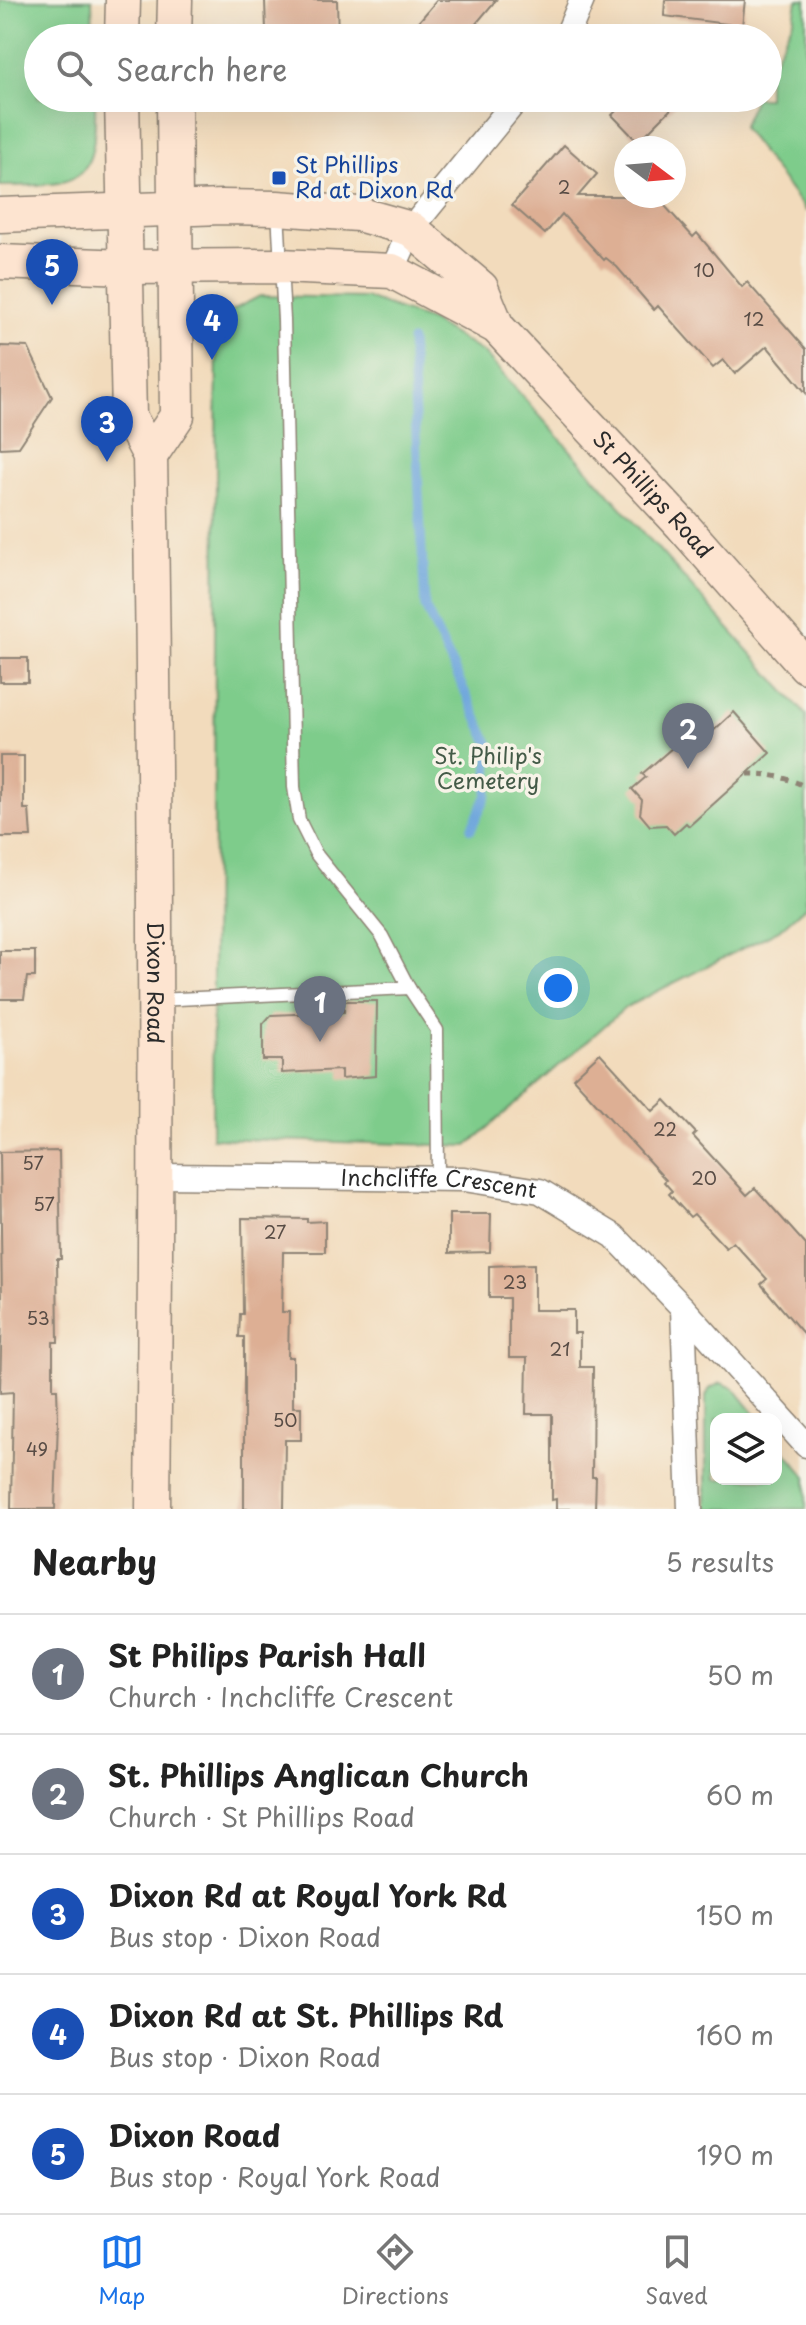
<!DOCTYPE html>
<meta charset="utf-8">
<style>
:root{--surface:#fff;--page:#f6f6f6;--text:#222;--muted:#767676;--line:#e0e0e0;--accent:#1a73e8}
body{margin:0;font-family:"Playpen Sans",sans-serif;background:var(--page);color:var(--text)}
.controls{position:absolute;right:24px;bottom:24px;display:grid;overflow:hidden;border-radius:16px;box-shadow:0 8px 32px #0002}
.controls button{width:72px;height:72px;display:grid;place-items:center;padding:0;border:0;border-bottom:2px solid var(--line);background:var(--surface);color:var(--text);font:40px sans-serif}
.compass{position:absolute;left:614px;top:136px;width:72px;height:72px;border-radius:50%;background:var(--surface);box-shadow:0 8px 32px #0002;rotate:106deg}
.you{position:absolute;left:558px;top:988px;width:28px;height:28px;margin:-20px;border:6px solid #fff;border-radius:50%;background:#1a73e8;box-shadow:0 0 0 12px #1a73e833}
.badge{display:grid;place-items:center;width:52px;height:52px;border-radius:50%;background:var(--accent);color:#fff;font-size:26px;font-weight:700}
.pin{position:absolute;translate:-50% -66px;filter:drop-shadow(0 2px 4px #0008)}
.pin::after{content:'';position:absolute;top:42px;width:28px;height:24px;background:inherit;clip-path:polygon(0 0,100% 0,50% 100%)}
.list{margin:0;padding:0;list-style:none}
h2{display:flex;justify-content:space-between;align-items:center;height:104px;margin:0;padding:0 32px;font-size:34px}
h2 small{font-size:26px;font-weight:400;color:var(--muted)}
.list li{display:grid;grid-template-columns:52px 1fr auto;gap:24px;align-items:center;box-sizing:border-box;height:120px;padding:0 32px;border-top:2px solid var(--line)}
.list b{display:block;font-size:30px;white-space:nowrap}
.list p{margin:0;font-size:26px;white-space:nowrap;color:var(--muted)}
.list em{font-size:26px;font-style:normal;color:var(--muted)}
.icon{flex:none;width:44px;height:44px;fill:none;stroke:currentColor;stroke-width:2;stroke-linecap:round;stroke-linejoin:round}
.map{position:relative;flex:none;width:806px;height:1509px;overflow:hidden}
.search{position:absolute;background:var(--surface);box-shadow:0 8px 32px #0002;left:24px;right:24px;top:24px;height:88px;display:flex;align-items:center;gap:20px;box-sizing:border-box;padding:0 28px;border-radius:44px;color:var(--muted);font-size:30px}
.sheet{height:704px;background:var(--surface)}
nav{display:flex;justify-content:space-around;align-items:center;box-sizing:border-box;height:112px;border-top:2px solid var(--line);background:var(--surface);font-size:22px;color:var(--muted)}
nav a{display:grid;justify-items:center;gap:4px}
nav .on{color:var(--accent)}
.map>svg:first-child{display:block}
</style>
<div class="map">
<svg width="806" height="1509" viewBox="0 0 806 1509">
<rect width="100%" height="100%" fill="#f7f3e8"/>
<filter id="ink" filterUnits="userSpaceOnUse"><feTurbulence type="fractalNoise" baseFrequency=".0125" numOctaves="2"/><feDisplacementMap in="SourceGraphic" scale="16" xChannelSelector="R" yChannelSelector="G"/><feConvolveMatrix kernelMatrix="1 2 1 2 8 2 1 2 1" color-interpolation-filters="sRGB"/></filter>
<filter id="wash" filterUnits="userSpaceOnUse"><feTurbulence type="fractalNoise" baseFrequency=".006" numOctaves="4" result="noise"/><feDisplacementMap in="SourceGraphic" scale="32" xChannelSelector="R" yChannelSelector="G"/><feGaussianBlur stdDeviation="1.8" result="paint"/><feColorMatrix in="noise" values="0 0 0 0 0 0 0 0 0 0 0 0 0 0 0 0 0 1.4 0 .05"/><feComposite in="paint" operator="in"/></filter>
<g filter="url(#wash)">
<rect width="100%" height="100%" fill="#f2dbbc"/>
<g fill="#7ecc8b" stroke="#547c5b" stroke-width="2">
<path d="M0 0H92L93 38H38V98H95C97 186 81 185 0 186Z"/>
<path d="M797 0H806V211L742 127 755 98H768V72L794 19Z"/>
<path d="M260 296 367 298 431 321 484 353 806 715V906L779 930 626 1007 467 1146 212 1138 217 318Z"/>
<path d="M721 1383 734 1388 759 1419H716V1479H776V1440L806 1476V1509H706V1396L710 1388Z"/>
</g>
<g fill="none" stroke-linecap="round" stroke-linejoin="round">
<path stroke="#6da6dc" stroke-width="9" d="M411 341 425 607 490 745 487 795 471 829"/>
</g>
<g id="blocks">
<g fill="#ddaf94">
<path d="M265 0H337L338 38H295V31H266Z"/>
<path d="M437 0H496L464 38H405Z"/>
<path d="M665 0H745L742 26 664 16Z"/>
<path d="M629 98H682L638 142 612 115Z"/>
<path d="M564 145 597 174 578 196H656L693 237 697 233 742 287 747 282 806 349V393L767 346 735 374 723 360 713 368 658 306 654 310 617 267 606 258 604 260 562 214 545 234 512 205Z"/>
<path d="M0 346 28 347 52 397 19 447 0 448Z"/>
<rect x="0" y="658" width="28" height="24"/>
<path d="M734 712 770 753 689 826 686 823 674 834 666 825 650 826 640 814 642 800 632 789 646 777 642 774 680 741 690 752Z"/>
<path d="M0 756H24V809H29L31 837H0Z"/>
<path d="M0 951H35V977H27L24 999H0Z"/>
<path d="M344 1001H377L376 1076 341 1079V1070L282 1073V1060H263V1024L271 1015 344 1012Z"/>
<path d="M600 1053 653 1111 665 1100 696 1133 693 1136 747 1195 755 1188 806 1245V1337L761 1284 767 1279 733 1242 726 1248 694 1214 690 1217 669 1194 672 1191 664 1182 666 1180 573 1078Z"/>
<path d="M59 1151 61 1259H57L58 1342H53V1389H57L58 1420 55 1509H11L13 1392 0 1393 2 1305 0 1152Z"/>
<path d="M449 1214H491L490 1252 449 1253Z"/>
<path d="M242 1218 307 1219V1222L325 1221V1252H283L282 1312H289L288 1357H293V1407H301V1440H285L284 1509H244V1337H239L240 1314H243Z"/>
<path d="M534 1264V1310H574V1333H580V1367H593L592 1477H596L595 1509H556V1499L552 1500V1414H526L527 1358H509V1298H489V1266Z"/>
</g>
</g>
</g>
<g filter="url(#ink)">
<use href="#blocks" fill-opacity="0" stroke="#8e8374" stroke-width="2"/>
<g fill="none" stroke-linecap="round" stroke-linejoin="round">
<g stroke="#8e8374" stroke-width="15">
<g id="service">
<path d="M278 211 284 320 294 787 299 820 316 854 382 936 409 988 437 1030 438 1179"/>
<path d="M157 1000 409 988"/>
</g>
</g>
<g stroke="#8e8374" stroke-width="27">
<g id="minor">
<path d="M566 38 582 0"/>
<path d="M392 271 411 229 518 98"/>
<path id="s1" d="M157 1176 464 1179 540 1191 614 1236 683 1308 806 1445"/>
<path d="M683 1308 690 1509"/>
</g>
</g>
<g stroke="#8e8374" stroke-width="37">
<g id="secondary">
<path d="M122 38 123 0"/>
<path d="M174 38 175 0"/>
<path id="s2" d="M122 98 129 416 150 456C156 807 157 1158 153 1509"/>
<path d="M0 215 222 207 277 208 358 214 411 229 481 288 497 327"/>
<path id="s3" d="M0 262 126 267 280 266 392 271 497 327 682 525 806 666"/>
<path d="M150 456 177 416 174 98"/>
</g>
</g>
<path stroke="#8e8374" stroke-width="5" stroke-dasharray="6 6" stroke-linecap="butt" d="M748 774C770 774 787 777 806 787"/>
<use href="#service" stroke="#fff" stroke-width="12"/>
<use href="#minor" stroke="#fff" stroke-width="24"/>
<use href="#secondary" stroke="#fde4d0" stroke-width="34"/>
</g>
</g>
<rect fill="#1a4fb4" stroke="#f7f3e8" stroke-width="3" x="271" y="170" width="16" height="16" rx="4"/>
<g text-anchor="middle" stroke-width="7" stroke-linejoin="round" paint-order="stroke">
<g font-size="18" fill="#584c45">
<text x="564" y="194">2</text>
<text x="704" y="277">10</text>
<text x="754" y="326">12</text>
<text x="665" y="1136">22</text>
<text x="33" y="1170">57</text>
<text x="704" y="1185">20</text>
<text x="44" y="1211">57</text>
<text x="275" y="1239">27</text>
<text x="515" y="1289">23</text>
<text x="38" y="1325">53</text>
<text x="560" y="1356">21</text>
<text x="285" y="1427">50</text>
<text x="37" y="1456">49</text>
</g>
<g font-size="22" fill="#164399" stroke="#f7f3e8" text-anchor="start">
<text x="295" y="173">St Phillips<tspan x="295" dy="25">Rd at Dixon Rd</tspan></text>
</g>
<g font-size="22" fill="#2b2b2b" stroke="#f7f3e8">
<text dy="8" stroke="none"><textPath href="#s3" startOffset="740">St Phillips Road</textPath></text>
<text dy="8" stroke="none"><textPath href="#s2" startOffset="890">Dixon Road</textPath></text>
<text dy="8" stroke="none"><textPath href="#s1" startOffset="282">Inchcliffe Crescent</textPath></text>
</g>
<g font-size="22" fill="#445b48" stroke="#f7f3e8">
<text x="488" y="764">St. Philip's<tspan x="488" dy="25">Cemetery</tspan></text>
</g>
</g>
</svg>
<div class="controls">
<button><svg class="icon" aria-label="layers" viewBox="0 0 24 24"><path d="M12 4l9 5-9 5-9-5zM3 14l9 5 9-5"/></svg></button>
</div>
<svg class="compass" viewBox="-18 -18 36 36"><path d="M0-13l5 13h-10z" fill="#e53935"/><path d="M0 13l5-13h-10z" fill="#767676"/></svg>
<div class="you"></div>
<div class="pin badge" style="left:320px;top:1042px;background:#6b7280">1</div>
<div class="pin badge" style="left:688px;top:769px;background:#6b7280">2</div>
<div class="pin badge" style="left:107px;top:462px;background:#1a4fb4">3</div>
<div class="pin badge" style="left:212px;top:360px;background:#1a4fb4">4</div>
<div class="pin badge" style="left:52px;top:305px;background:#1a4fb4">5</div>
<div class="search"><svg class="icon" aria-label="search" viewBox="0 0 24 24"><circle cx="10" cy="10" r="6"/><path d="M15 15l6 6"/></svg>Search here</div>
</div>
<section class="sheet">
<h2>Nearby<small>5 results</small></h2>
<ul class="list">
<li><span class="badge" style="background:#6b7280">1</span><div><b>St Philips Parish Hall</b><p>Church · Inchcliffe Crescent</p></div><em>50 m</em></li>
<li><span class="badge" style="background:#6b7280">2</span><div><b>St. Phillips Anglican Church</b><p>Church · St Phillips Road</p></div><em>60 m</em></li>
<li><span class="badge" style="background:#1a4fb4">3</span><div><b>Dixon Rd at Royal York Rd</b><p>Bus stop · Dixon Road</p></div><em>150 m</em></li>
<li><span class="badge" style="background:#1a4fb4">4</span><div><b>Dixon Rd at St. Phillips Rd</b><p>Bus stop · Dixon Road</p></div><em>160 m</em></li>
<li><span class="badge" style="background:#1a4fb4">5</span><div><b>Dixon Road</b><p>Bus stop · Royal York Road</p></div><em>190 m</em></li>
</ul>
</section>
<nav>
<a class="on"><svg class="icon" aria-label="map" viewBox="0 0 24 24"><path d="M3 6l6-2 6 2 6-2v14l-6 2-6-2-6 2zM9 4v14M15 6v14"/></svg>Map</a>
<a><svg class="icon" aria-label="directions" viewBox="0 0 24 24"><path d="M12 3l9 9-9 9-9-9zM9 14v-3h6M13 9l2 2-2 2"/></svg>Directions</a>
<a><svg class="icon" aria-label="saved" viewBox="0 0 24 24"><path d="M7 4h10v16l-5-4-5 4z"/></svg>Saved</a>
</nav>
